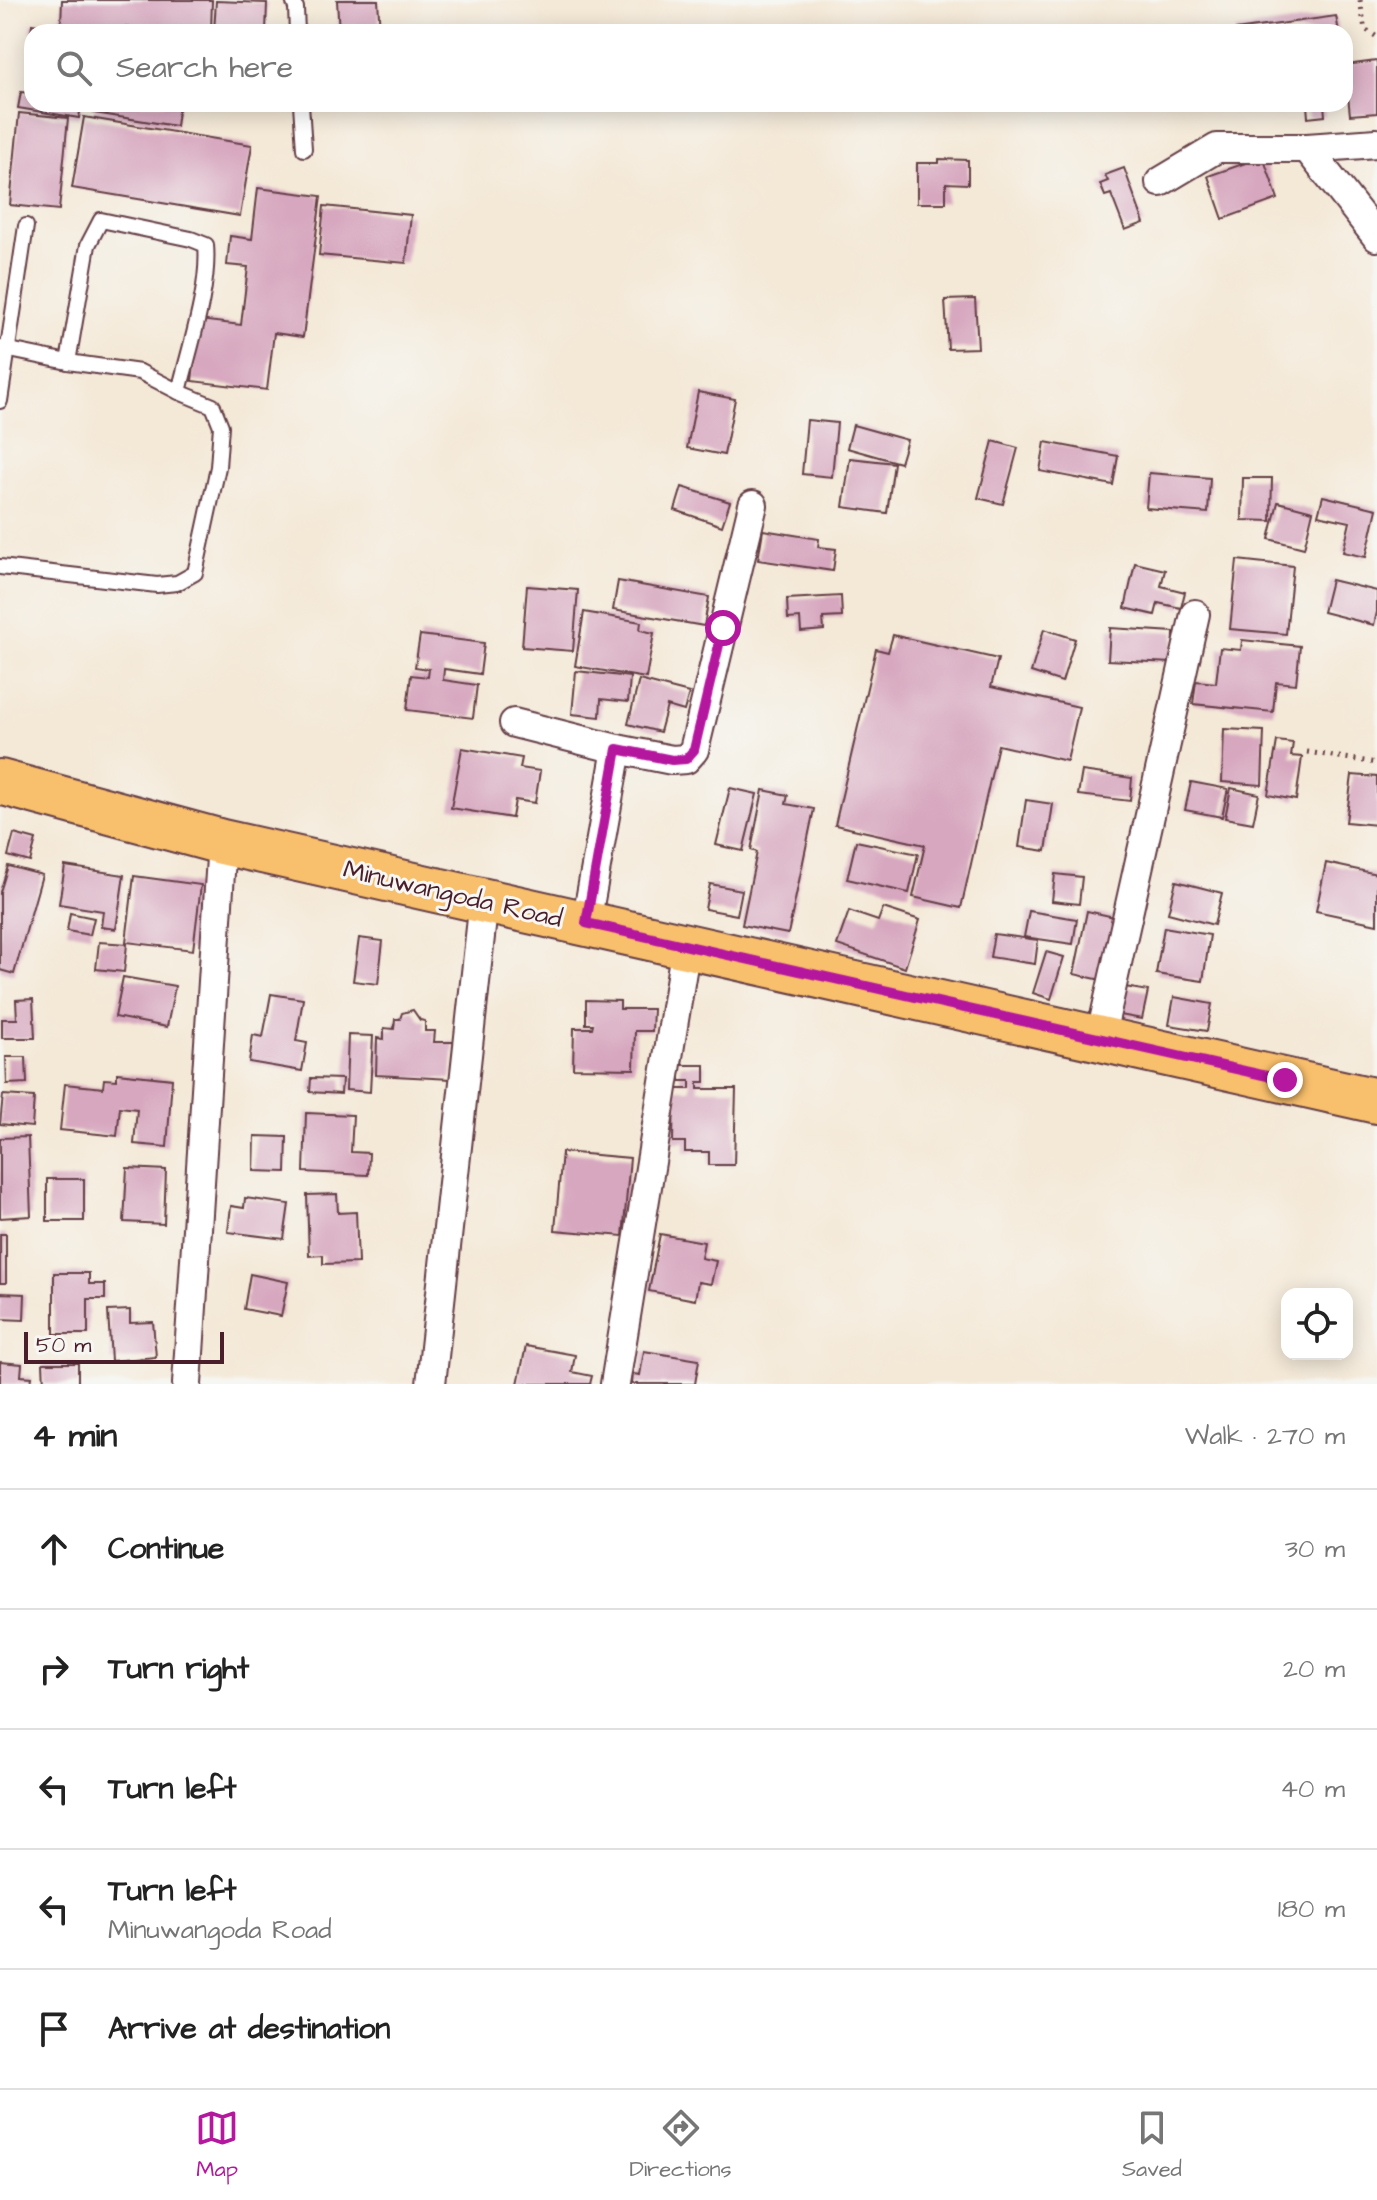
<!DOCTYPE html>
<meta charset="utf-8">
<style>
:root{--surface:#fff;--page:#f6f6f6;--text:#222;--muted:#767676;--line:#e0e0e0;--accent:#b5179e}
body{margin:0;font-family:"Architects Daughter",sans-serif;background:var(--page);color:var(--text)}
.controls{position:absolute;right:24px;bottom:24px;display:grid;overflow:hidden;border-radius:16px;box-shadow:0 4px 20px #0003}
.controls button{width:72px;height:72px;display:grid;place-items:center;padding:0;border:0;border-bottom:2px solid var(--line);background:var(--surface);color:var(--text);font:40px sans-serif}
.scale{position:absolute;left:24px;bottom:20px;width:200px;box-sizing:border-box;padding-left:8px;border:4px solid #4a1f2b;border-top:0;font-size:22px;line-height:28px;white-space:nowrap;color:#4a1f2b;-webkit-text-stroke:6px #f6f6f2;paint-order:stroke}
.stop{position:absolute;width:24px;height:24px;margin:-18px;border:6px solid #b5179e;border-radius:50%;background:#fff}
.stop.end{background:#b5179e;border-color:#fff;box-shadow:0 2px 8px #0008}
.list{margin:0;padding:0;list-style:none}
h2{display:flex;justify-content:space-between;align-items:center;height:104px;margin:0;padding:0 32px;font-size:34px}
h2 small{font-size:26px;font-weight:400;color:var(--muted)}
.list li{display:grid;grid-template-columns:52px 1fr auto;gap:24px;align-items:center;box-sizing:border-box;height:120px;padding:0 32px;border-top:2px solid var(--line)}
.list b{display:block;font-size:30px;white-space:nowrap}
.list p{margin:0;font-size:26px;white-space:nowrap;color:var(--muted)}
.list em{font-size:26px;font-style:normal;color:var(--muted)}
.icon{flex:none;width:44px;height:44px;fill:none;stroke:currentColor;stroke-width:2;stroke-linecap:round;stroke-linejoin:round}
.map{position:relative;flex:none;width:1377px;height:1384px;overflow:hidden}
.search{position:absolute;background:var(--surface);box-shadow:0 4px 20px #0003;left:24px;right:24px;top:24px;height:88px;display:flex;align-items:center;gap:20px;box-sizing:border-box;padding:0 28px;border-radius:24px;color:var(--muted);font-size:30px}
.sheet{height:704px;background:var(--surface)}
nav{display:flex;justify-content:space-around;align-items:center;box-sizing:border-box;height:112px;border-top:2px solid var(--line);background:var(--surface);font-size:22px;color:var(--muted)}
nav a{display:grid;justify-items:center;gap:4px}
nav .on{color:var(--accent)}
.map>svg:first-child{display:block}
</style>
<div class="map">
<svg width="1377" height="1384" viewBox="0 0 1377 1384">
<rect width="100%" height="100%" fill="#f6f6f2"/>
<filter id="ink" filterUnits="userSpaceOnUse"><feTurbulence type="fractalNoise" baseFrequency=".0125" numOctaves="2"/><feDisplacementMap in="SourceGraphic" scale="16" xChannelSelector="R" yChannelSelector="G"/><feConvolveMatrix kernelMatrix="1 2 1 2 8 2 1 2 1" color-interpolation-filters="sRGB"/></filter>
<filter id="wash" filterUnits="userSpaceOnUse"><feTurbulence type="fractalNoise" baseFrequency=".006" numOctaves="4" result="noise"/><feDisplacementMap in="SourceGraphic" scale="32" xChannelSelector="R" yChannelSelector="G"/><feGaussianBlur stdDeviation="1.8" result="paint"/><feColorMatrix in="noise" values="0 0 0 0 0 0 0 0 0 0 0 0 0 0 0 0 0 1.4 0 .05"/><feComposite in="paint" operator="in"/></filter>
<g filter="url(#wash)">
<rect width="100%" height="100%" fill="#f4e8d6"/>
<g id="blocks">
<g fill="#d7a7bf">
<path d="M62 0H212L211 31 61 25Z"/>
<path d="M337 0H378L380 32H339Z"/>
<path d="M216 1 267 3 266 32H214Z"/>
<path d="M1336 16 1339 32H1236L1235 30Z"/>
<path d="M32 24 70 30V32H31Z"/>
<path d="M1377 61V113L1350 115 1345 65Z"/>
<path d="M29 87H32V104H76L81 106 79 118 18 108 21 92 28 93Z"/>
<path d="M95 104H179L176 126 94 113Z"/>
<path d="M1307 104H1324L1325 116 1308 118Z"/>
<path d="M19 113 68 118 59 210 10 205Z"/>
<path d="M84 117 252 145 240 216 72 188Z"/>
<path d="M1263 157 1278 199 1223 219 1208 176Z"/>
<path d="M939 159 968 160V184L946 183V203H917V163H939Z"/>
<path d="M1124 168 1144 223 1125 230 1111 194 1105 196 1100 184 1108 181 1105 175Z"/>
<path d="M258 188 321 196 303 337 274 333 267 390 192 381 199 320 241 325 248 267 227 265 230 236 252 239Z"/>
<path d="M324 206 411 215 406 263 319 255Z"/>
<path d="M975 299 978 348 948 349 945 300Z"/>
<path d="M698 392 735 399 724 455 687 448Z"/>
<path d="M807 420 837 423 832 477 802 474Z"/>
<path d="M853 425 907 440 900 463 847 448Z"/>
<path d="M993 441 1018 448 1003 504 978 498Z"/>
<path d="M1045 442 1118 456 1113 485 1040 471Z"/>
<path d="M850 458 894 463 887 513 843 507Z"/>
<path d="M1149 473 1210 478 1208 513 1146 508Z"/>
<path d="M1243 478H1272L1271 521 1242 520Z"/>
<path d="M682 487 730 502 722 526 675 510Z"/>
<path d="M1323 496 1377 509 1366 557 1343 552 1350 522 1318 515Z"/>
<path d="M1278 502 1313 511 1304 548 1269 539Z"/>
<path d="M763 530 819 539 818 547 836 549 833 571 758 560Z"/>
<path d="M1237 560 1293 566 1286 634 1230 629Z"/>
<path d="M1135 563 1165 570 1161 586 1185 592 1181 608 1158 603 1155 615 1125 608Z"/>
<path d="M1331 580 1377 591V612L1374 625 1323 612Z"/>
<path d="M618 581 709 597 704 626 613 610Z"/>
<path d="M527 586 578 590 573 651 522 647Z"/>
<path d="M841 596 842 617 823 618 824 630 801 632 800 618 788 619 787 599Z"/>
<path d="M584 612 641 622 640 630 654 633 646 678 575 666Z"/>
<path d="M1110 628 1174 632 1173 663 1108 660Z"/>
<path d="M1044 629 1075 639 1062 682 1031 672Z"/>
<path d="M420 635 484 643 480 674 444 669 443 680 477 685 473 718 407 710 411 675 428 677 429 669 415 667Z"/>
<path d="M893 635 998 659 991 687 1079 707 1067 761 998 745 961 908 913 897 925 845 835 825 876 649 888 652Z"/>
<path d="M1242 640 1300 646 1296 684 1276 682 1273 712 1193 704 1196 681 1216 683 1220 648 1241 650Z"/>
<path d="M576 671 630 677 628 702 601 699 600 717 572 714Z"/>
<path d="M639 680 689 693 684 711 667 706 660 732 628 724Z"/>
<path d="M1224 729 1264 731 1262 785 1222 782Z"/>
<path d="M1277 741 1293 743 1291 756 1302 757 1296 800 1268 795Z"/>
<path d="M462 748 522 758 520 768 540 771 535 803 515 800 512 818 451 808Z"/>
<path d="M1082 771 1132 778 1130 801 1078 795Z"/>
<path d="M1352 775 1377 777V825L1346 822Z"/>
<path d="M1191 782 1228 789 1222 817 1185 810Z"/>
<path d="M730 788 757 794 743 851 716 845Z"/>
<path d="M1231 788 1259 794 1253 823 1225 818Z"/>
<path d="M763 790 788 795 786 804 814 809 788 934 742 925 757 852 751 850Z"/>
<path d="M1026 800 1053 804 1046 851 1019 847Z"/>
<path d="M14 834 36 840 30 862 8 856Z"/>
<path d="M856 841 918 854 909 893 847 879Z"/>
<path d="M1326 863 1377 874V924L1316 911Z"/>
<path d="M8 866 42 875 14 974 0 970V892Z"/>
<path d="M65 866 124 875 116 929 101 927 103 911 59 904Z"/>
<path d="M1055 874 1082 877 1079 904 1052 901Z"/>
<path d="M134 876 201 885 193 950 126 942Z"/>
<path d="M1176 881 1222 893 1214 925 1168 913Z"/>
<path d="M710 884 742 890 737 915 705 909Z"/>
<path d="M883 908 920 920 905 968 837 945 849 911 878 921Z"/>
<path d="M1029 911 1077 919 1073 944 1024 937Z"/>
<path d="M1087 911 1119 918 1106 981 1074 974Z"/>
<path d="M70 913 94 918 90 935 67 931Z"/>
<path d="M1164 927 1210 935 1203 981 1156 974Z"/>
<path d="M994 934 1038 940 1035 964 990 957Z"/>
<path d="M359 938 383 941 378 984 353 981Z"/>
<path d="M99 942 127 944 124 972 96 969Z"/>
<path d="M1046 952 1064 957 1051 999 1033 993Z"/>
<path d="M123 977 175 986 167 1027 115 1017Z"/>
<path d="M1125 987 1148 991 1142 1019 1120 1015Z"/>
<path d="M271 994 303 999 296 1041 307 1043 302 1071 249 1062 253 1035 263 1037Z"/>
<path d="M1174 997 1212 1004 1207 1031 1169 1025Z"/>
<path d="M33 999 35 1038H2V1019H17L16 1000Z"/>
<path d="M586 1000 620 1001V1009H653L652 1031H635L634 1069 573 1068 574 1028H592L593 1024H586Z"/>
<path d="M413 1010 420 1020 425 1021V1031H435L434 1042H454L451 1079 376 1075 377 1038 384 1039V1028L394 1029 395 1019H400L402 1013Z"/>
<path d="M348 1035 373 1036 370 1092 346 1090Z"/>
<path d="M6 1057H26L27 1083 7 1084Z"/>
<path d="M680 1065H705V1082H698V1089H736L734 1165H709V1152H685V1142H673L674 1089H690V1081H680Z"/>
<path d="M117 1073 172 1079 167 1147 134 1144 137 1109 120 1107 117 1136 60 1130 65 1084 103 1088 104 1079 117 1080Z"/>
<path d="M311 1078 342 1079 341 1094 310 1092Z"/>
<path d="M3 1095 34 1097 32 1127 0 1124Z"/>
<path d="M306 1113 353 1115 351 1152 369 1153 368 1175 304 1172Z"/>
<path d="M255 1136 287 1137 286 1172 254 1171Z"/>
<path d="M28 1137 31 1216 0 1218V1138Z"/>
<path d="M562 1152 630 1158 623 1236 555 1230Z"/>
<path d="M127 1168 166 1170 164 1224 124 1222Z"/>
<rect x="47" y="1179" width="37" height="42"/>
<path d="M337 1194 338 1213 356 1212 358 1263 323 1264V1255L309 1256 307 1195Z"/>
<path d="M245 1198 289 1204 284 1239 228 1232 231 1206 244 1208Z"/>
<rect x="0" y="1234" width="6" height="49"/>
<path d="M660 1234 704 1242 701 1258 716 1261 711 1284 698 1282 695 1300 649 1291Z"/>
<path d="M54 1273H89V1284H105V1299H88V1334H54Z"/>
<path d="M250 1274 288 1282 281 1316 244 1309Z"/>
<path d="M0 1293 25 1294 24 1320 0 1319Z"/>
<path d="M130 1310V1323L153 1322 156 1357 111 1361 108 1311Z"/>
<path d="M526 1346 575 1355 572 1372 592 1376 590 1384H518Z"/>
<path d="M644 1351 699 1360 695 1384H632L633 1374 640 1375Z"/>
<path d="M0 1362 22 1364 21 1376 32 1377 31 1384H0Z"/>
<path d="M43 1363H78V1384H44Z"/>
</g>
</g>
</g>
<g filter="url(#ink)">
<use href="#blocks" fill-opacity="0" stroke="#643d45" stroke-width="2"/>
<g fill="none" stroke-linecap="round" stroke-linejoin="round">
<g stroke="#643d45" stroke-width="18">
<g id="lane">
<path d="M293 0 296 8 297 32"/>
<path d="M301 104 304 149"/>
<path d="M0 348 68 362 140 372 179 392 213 406 221 426 218 467 195 573 177 583 157 585 0 567"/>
<path d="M68 362 88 245 101 220 191 239 206 245C210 288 189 349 179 392"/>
<path d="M0 401 26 226"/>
</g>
</g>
<g stroke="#643d45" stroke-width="32">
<g id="street">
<path d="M1307 148 1377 237"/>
<path d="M1160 182 1217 148H1307L1377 143"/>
<path d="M514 723 617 749 672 760 686 759 694 750 753 505"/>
<path d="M586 923 617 749"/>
<path d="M1100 1039 1195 614"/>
<path d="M187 1384 222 842"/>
<path d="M431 1384 484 900"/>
<path d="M615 1384 686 946"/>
</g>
</g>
<g stroke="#643d45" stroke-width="48">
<path id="primary" d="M0 782 222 842 1377 1101"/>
</g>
<g stroke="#643d45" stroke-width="5" stroke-dasharray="2 6" stroke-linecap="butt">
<path d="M1360 0 1365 29 1377 37"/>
<path d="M1307 752 1377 763"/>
</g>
<use href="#lane" stroke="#fff" stroke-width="14"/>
<use href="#street" stroke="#fff" stroke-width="28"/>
<use href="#primary" stroke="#f8bf6c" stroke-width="44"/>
</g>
</g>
<g fill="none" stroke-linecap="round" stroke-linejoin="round" filter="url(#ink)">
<path stroke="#b5179e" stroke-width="10" d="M723 628 694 750 686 759 672 760 617 749 586 923 1285 1080"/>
</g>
<g text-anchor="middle" stroke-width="6" stroke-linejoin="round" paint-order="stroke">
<g font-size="26" fill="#4a1f2b" stroke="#f6f6f2">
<text transform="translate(453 893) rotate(13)" y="9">Minuwangoda Road</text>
</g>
</g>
</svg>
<div class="controls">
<button><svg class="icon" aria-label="locate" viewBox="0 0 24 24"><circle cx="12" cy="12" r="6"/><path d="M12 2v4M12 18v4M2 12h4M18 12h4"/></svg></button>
</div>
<div class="scale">50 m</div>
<div class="stop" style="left:723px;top:628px"></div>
<div class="stop end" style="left:1285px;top:1080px"></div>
<div class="search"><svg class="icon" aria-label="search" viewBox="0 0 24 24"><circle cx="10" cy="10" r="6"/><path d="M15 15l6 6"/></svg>Search here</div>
</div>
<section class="sheet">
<h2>4 min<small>Walk · 270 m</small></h2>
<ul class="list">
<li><svg class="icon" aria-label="ahead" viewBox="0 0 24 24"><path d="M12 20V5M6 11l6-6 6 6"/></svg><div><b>Continue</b></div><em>30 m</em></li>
<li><svg class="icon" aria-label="right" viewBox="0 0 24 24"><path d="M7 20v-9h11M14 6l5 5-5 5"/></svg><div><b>Turn right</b></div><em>20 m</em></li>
<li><svg class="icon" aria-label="left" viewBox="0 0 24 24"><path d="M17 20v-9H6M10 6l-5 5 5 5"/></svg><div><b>Turn left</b></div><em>40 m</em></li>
<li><svg class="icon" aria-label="left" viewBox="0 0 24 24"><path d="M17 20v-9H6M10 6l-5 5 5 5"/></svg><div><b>Turn left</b><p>Minuwangoda Road</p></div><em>180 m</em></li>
<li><svg class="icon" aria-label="arrive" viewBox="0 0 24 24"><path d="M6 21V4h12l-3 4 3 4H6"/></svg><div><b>Arrive at destination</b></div></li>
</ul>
</section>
<nav>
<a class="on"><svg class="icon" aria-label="map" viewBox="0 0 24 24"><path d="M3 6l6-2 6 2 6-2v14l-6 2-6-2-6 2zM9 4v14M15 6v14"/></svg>Map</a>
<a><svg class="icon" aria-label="directions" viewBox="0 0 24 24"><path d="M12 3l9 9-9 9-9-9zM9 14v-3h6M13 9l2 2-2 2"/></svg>Directions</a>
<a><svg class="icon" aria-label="saved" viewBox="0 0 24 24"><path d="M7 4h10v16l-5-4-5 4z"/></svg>Saved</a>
</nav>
